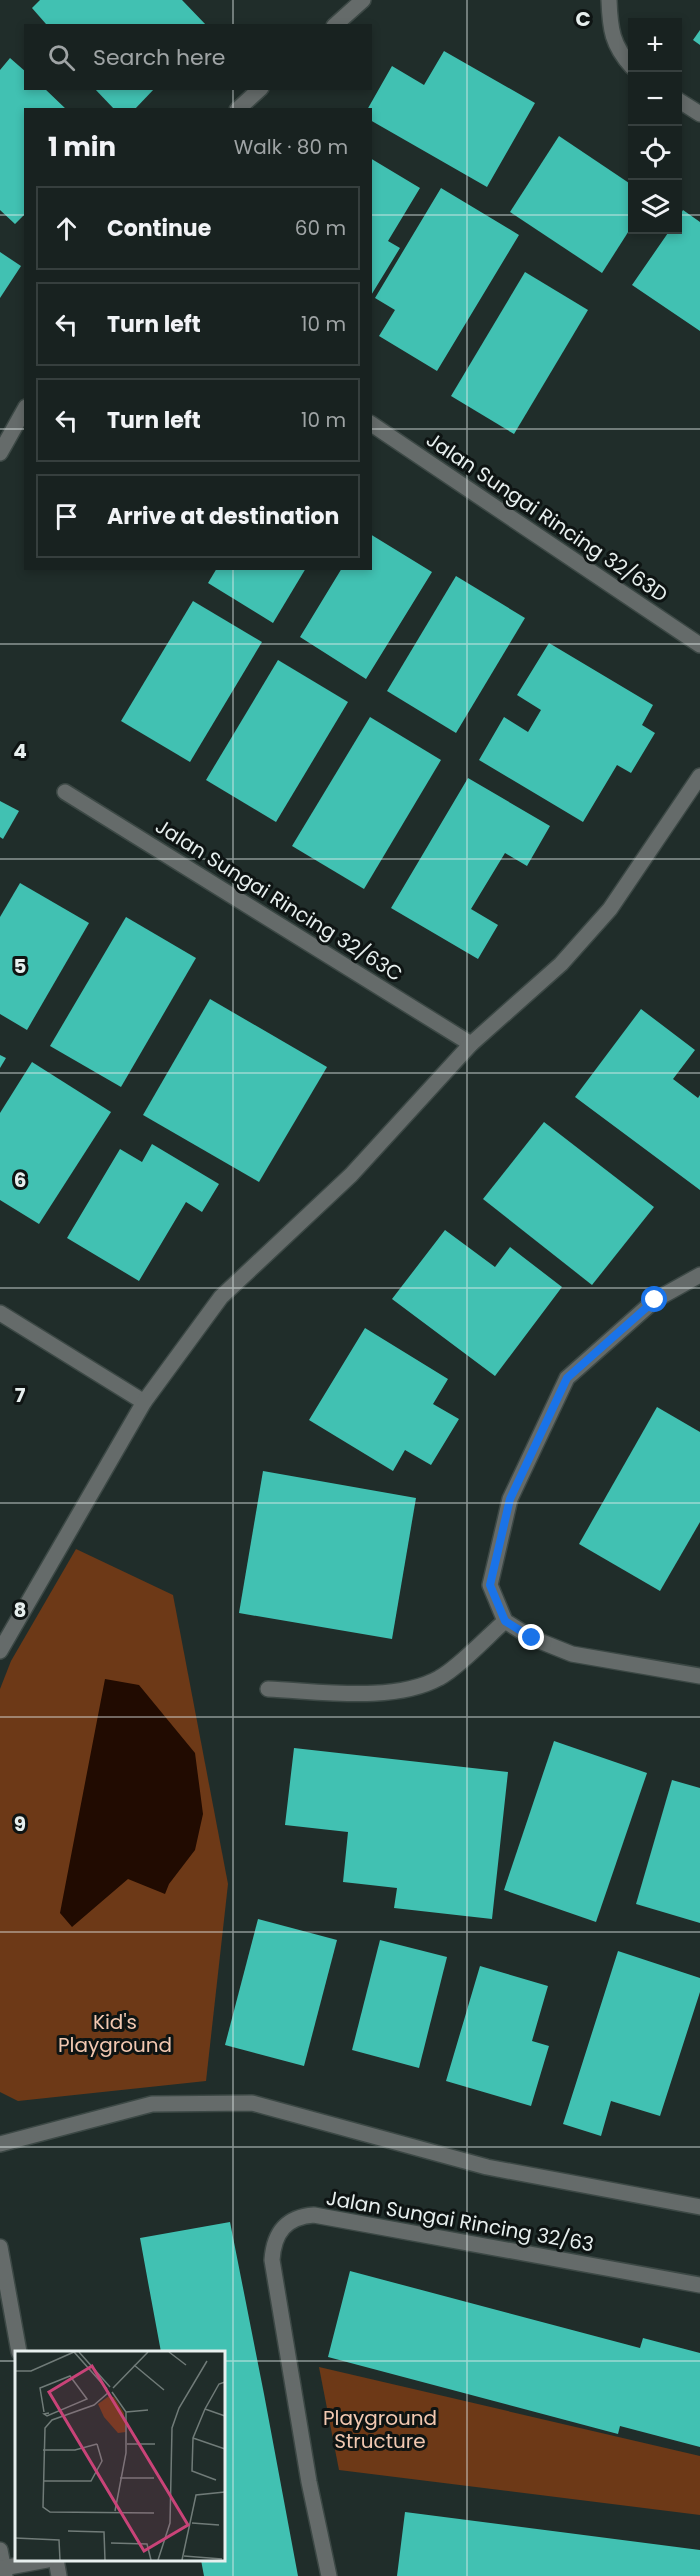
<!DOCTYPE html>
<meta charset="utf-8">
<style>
:root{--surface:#182220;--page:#212a29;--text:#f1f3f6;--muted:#9fa4a5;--line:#363f3e}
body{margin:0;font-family:Poppins,sans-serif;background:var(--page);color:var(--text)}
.controls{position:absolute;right:18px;top:18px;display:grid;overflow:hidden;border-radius:0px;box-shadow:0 3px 9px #0003}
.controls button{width:54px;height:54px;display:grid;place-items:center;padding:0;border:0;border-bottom:2px solid var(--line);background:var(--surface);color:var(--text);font:30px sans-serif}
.stop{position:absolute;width:18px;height:18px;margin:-14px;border:4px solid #1a73e8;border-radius:50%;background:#fff}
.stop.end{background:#1a73e8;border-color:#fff;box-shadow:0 2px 6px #0008}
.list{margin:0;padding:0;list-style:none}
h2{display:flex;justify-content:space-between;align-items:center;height:78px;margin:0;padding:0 24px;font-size:26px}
h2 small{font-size:20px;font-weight:400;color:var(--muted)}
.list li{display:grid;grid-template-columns:39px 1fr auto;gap:18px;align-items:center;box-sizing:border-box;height:84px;margin:0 12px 12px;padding:0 12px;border:2px solid var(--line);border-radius:0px}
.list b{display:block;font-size:22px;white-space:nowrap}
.list em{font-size:20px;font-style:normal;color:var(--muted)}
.icon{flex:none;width:33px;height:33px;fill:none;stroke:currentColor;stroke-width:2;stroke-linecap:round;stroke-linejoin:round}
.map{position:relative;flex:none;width:700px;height:2576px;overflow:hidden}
.search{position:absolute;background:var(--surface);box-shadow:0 3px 9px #0003;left:24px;top:24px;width:348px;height:66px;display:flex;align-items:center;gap:15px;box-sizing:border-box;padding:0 21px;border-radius:0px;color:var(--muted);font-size:22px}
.panel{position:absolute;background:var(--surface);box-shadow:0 3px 9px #0003;left:24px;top:108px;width:348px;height:462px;border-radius:0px}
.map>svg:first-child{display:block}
</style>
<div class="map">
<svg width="700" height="2576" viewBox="0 0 700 2576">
<rect width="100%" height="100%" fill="#202d2a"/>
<g fill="#6d3917">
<path d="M76 1549 173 1595 228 1884 206 2081 18 2101 0 2092V1689L11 1661Z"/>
<path d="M319 2367 700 2456V2515L339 2470Z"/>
</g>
<path fill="#210b01" d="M105 1679 139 1685 195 1753 203 1814 195 1850 169 1884 165 1894 128 1879 72 1927 60 1913Z"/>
<g fill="#41c1b2">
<path d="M40 0H182L207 26H44L46 24 32 8Z"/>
<path d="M700 30V45L693 40Z"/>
<path d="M444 51 535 103 487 187 370 120V110H367L392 66 424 85Z"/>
<path d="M10 58 26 72V88H44L67 110H26V213L15 224 0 210V70Z"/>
<path d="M94 88H155L134 110H115Z"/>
<path d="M559 136 632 185V226L602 273 510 212Z"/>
<path d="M370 158 420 188 388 241 400 248 370 297Z"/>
<path d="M441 188 519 235 437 371 379 336 395 310 375 298Z"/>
<path d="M683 210 700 222V331L632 285 670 230H678V218Z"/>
<path d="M0 252 21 266 0 298Z"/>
<path d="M525 272 588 310 514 434 451 396Z"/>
<path d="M370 534 432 572 366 679 300 637 342 568H370Z"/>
<path d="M217 568H306L273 623 208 583Z"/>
<path d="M456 576 525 618 456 733 387 691Z"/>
<path d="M193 601 262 642 190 762 121 721Z"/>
<path d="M549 643 653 705 642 725 655 733 631 773 617 765 583 822 479 760 504 717 528 732 541 710 517 695Z"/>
<path d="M278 660 348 702 276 822 206 780Z"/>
<path d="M370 717 441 760 364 889 292 846Z"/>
<path d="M468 778 550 826 527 866 505 853 471 909 498 925 478 959 391 908Z"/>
<path d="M0 801 19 811 3 839 0 837Z"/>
<path d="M20 883 89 923 27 1030 0 1014V917Z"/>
<path d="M126 917 196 958 121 1087 50 1046Z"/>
<path d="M210 999 327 1067 259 1182 143 1115Z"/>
<path d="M641 1009 695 1050 673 1079 698 1098 700 1095V1190L575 1097Z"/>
<path d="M0 1055 6 1058 0 1068Z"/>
<path d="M32 1062 111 1112 39 1224 0 1200V1113Z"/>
<path d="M544 1122 654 1207 592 1285 483 1199Z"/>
<path d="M152 1144 219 1184 202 1212 186 1202 139 1281 67 1238 120 1149 142 1162Z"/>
<path d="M445 1230 495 1267 510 1247 562 1287 495 1376 392 1299Z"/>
<path d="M365 1328 448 1379 433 1404 459 1419 431 1465 405 1450 393 1471 309 1420Z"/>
<path d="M657 1407 700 1432V1522L660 1591 579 1544Z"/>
<path d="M263 1471 416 1498 392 1639 239 1613Z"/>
<path d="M554 1741 647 1773 596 1922 504 1890Z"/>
<path d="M294 1748 508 1772 492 1919 394 1908 397 1888 343 1882 348 1832 285 1825Z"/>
<path d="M672 1780 700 1788V1923L636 1904Z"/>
<path d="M258 1919 337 1940 304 2066 225 2045Z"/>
<path d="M380 1940 447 1957 419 2068 352 2050Z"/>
<path d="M618 1951 700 1978V1992L660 2116 611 2101 601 2136 563 2124Z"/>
<path d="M480 1966 548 1986 532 2041 549 2046 531 2106 446 2081Z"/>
<path d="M230 2222 264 2394 298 2576H204L201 2560H224V2352H161L148 2282 140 2238Z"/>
<path d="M350 2271 640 2348 643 2338 700 2353V2447L620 2426 618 2434 328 2357Z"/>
<path d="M405 2512 700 2550V2576H397Z"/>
</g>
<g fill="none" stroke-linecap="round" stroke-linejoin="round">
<g stroke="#3c4845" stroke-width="18">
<path id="service" d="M268 1689C319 1691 394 1703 439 1678 458 1668 488 1636 505 1621"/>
</g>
<g stroke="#3c4845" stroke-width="18">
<g id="minor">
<path d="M609 0C610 29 612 45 632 67"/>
<path d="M678 100 700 114"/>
<path d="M370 423 700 645"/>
<path d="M65 792 471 1044"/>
<path d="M700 1275 655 1300 567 1378 510 1499 490 1585 505 1621 532 1638 572 1654 700 1676"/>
<path d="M0 1313 144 1402"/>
<path d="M0 1651 144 1402 221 1297 351 1175 471 1044 561 964 610 909 700 776"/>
<path d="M0 2144 152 2104 252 2103 487 2167 700 2207"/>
<path d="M0 2247 19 2352"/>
<path d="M0 2550 5 2576"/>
<path d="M56 2560 59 2576"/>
<path d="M3 2568 47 2560"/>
<path d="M329 2576 309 2482 272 2260C274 2232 286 2217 314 2215L700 2285"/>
</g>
</g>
<g stroke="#3c4845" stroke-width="18">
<g id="tertiary">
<path d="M334 26 363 0"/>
<path d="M237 110 261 88"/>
<path d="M0 453 26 407"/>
</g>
</g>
<use href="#service" stroke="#656b6a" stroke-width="15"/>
<use href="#minor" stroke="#656b6a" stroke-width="15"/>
<use href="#tertiary" stroke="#656b6a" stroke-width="15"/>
</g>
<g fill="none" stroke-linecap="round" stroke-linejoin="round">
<path stroke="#1a73e8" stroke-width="8" d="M532 1638 505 1621 490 1585 510 1499 567 1378 655 1300"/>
</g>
<path fill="none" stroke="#e7efee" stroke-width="1.5" stroke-opacity="0.55" d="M233 0V26M467 0V2576M233 88V110M0 215H26M370 215H632M678 215H700M0 429H26M370 429H700M233 568V2576M0 644H700M0 859H700M0 1073H700M0 1288H700M0 1503H700M0 1717H700M0 1932H700M0 2147H700M0 2361H16M224 2361H700"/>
<g text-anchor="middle" stroke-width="6" stroke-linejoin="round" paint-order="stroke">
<g font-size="20" fill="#e7efee" stroke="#0e1413">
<text transform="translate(547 517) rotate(34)" y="7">Jalan Sungai Rincing 32/63D</text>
<text transform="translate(279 900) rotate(32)" y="7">Jalan Sungai Rincing 32/63C</text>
<text transform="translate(460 2221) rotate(10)" y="7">Jalan Sungai Rincing 32/63</text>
</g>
<g font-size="20" fill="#f2c8b1" stroke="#0e1413">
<text x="115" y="2029">Kid's<tspan x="115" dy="23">Playground</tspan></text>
<text x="380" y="2425">Playground<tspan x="380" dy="23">Structure</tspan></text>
</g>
</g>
<g transform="translate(15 2351)">
<rect width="210" height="210" fill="#202d2a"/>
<path d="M94 45 99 46 109 62 111 81 103 82 89 66 83 53Z" fill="#6d3917"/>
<path fill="none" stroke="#707b78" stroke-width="1.5" d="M64 1 95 36M154 1 171 14M119 14 149 39M0 20H16L59 1 92 38M98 37 133 1M94 41 79 54 37 69 30 77 28 156 35 161 139 162M97 41 111 61V102L100 160M190 58 210 65M29 61 25 37 55 25 72 48 32 65 29 63 34 62M111 61 133 59M178 87 210 98M112 93H140M28 99H60L82 93M105 127H139M201 129 177 120 178 87 190 58 204 33 210 31M28 130H76L87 110 82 93M177 172 204 174M53 180 89 181 90 209M0 187 44 189 45 209M96 192 132 193 136 209M169 205 207 208M143 209 155 172 157 77 164 57 192 10M167 209 181 144 210 141"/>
<path fill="#c94378" fill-opacity="0.15" stroke="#c94378" stroke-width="3" d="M77 15 173 174 129 200 34 41Z"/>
<rect width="210" height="210" fill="none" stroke="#e7efee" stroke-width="3"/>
</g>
<g font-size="20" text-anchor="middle" font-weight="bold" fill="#e7efee" stroke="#0e1413" stroke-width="6" stroke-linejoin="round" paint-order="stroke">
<text x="583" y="26">C</text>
<text x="20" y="758">4</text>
<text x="20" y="973">5</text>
<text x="20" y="1187">6</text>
<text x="20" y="1402">7</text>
<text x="20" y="1617">8</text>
<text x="20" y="1831">9</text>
</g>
</svg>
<div class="controls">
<button>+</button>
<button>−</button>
<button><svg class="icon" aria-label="locate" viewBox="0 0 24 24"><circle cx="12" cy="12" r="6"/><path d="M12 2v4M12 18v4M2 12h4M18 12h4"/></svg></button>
<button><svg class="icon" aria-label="layers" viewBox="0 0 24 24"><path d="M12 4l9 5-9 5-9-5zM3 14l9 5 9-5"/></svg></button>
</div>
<div class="stop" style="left:655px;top:1300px"></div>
<div class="stop end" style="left:532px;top:1638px"></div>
<div class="search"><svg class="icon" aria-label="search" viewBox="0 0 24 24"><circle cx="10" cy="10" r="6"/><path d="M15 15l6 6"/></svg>Search here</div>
<section class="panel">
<h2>1 min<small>Walk · 80 m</small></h2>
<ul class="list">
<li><svg class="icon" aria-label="ahead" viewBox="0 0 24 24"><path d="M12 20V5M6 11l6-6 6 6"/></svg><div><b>Continue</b></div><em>60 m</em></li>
<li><svg class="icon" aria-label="left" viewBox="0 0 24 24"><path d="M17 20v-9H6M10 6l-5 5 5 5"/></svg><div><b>Turn left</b></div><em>10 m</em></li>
<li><svg class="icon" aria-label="left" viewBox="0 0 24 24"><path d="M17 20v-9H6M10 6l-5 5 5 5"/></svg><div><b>Turn left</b></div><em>10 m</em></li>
<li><svg class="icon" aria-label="arrive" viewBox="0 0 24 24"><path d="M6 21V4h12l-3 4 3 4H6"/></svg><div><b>Arrive at destination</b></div></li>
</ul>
</section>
</div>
